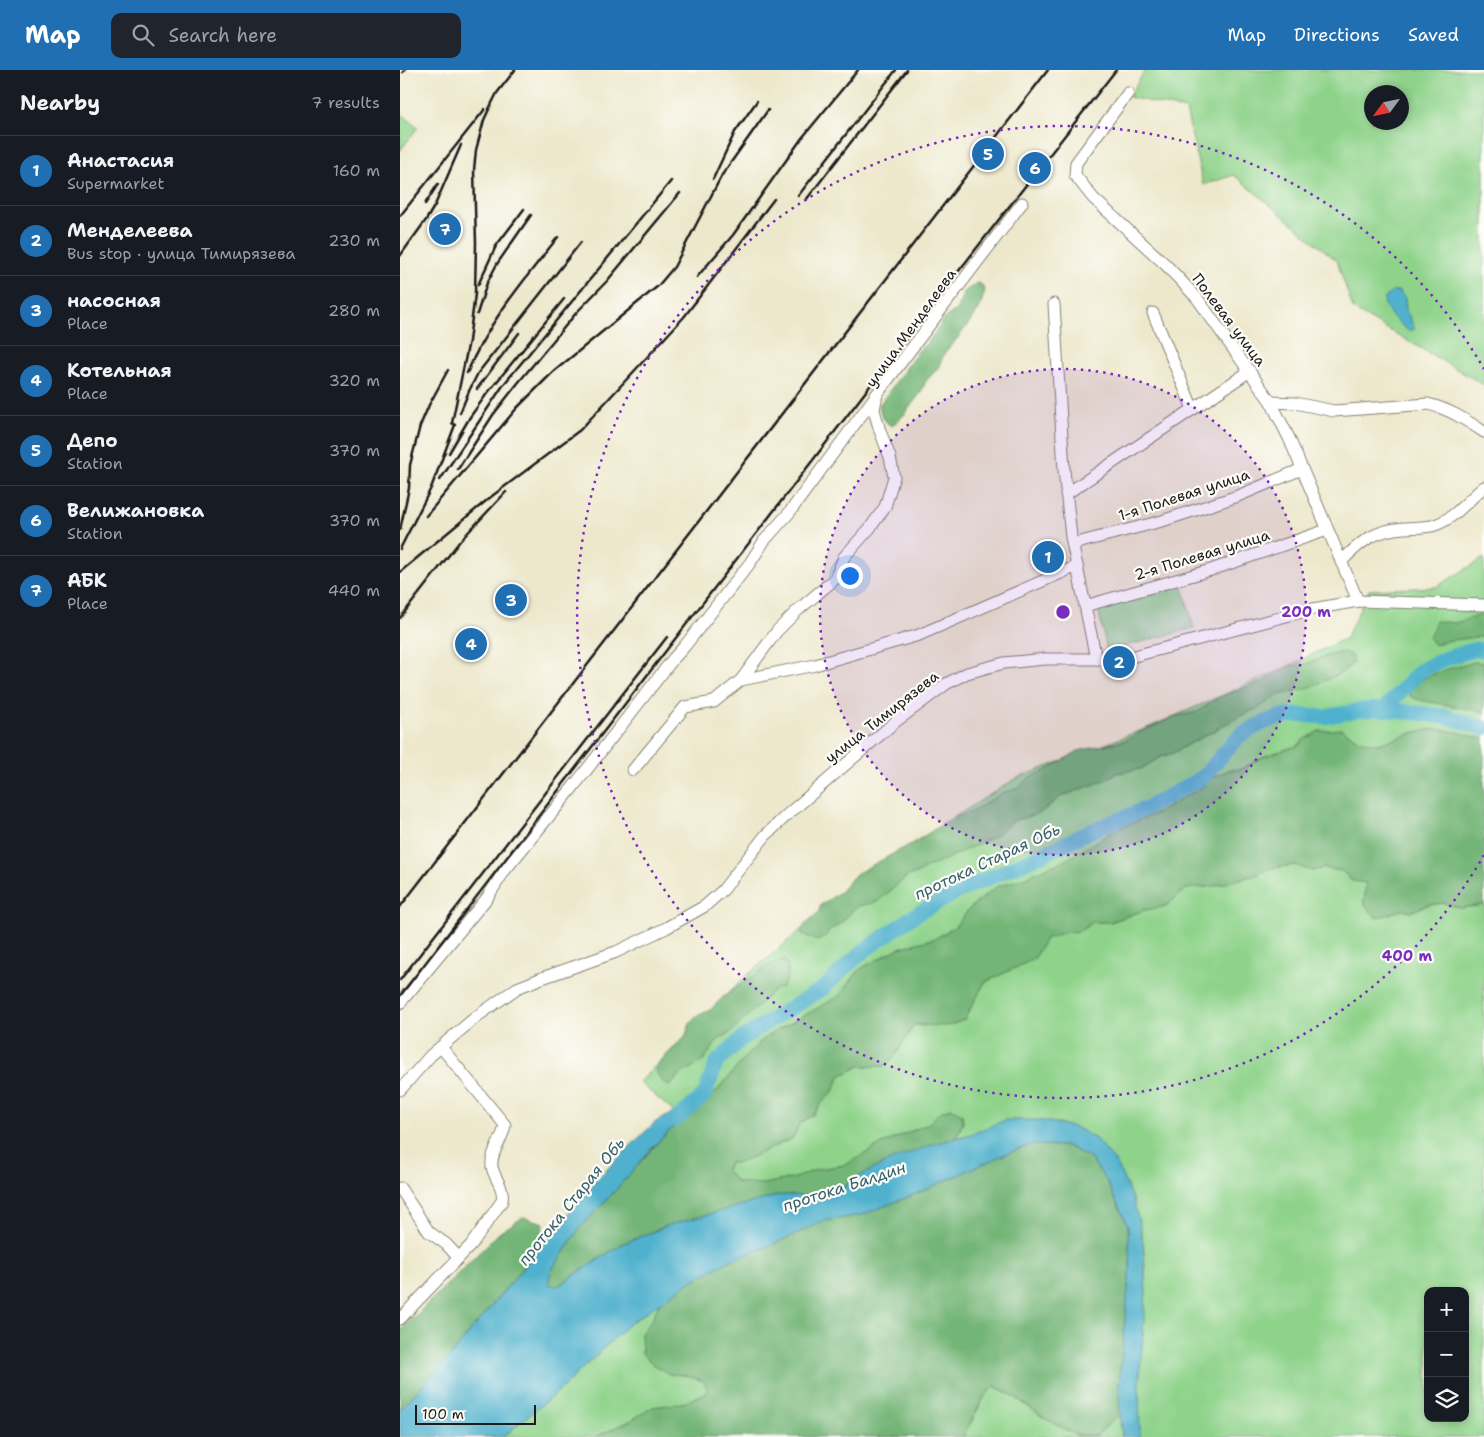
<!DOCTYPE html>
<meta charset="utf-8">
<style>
:root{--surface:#171b24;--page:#20242c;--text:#f1f3f6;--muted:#9ea1a6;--line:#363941;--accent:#1f6fb2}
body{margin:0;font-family:"Shantell Sans",sans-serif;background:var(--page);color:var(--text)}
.controls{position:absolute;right:15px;bottom:15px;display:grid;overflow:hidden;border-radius:10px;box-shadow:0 2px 8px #0003}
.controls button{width:45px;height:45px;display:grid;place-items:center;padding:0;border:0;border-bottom:1px solid var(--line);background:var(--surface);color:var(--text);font:25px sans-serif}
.compass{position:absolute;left:964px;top:15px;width:45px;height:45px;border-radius:50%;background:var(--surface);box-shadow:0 2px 8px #0003;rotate:237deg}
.scale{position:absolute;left:15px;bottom:12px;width:121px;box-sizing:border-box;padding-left:5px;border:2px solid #1c1c1c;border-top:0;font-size:14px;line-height:18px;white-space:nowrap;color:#1c1c1c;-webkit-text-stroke:4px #fdfcf7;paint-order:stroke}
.you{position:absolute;left:449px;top:505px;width:18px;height:18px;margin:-12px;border:4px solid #fff;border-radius:50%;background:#1a73e8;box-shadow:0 0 0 8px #1a73e833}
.badge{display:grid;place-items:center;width:32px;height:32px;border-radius:50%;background:var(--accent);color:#fff;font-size:16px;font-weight:700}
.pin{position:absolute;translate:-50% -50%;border:2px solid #fff;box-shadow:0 1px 5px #0006}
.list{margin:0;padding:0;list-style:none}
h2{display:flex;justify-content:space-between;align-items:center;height:65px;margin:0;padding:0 20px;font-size:21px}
h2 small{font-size:16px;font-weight:400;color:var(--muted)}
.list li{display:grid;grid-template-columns:32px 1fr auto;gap:15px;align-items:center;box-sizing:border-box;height:70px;padding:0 20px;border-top:1px solid var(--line)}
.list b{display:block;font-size:19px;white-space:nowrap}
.list p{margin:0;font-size:16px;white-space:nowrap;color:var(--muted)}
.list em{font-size:16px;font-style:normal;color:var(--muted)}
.icon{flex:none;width:28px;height:28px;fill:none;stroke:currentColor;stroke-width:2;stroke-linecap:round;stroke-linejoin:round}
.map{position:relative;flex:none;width:1084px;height:1367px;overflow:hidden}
header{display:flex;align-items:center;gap:30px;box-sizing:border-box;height:70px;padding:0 25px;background:var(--accent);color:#fff}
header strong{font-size:24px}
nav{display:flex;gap:28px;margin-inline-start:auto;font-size:18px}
.search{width:350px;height:45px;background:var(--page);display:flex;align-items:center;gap:12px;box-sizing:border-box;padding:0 18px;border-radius:10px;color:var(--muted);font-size:19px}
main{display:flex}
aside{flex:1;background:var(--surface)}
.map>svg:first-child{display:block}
</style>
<header>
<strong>Map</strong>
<div class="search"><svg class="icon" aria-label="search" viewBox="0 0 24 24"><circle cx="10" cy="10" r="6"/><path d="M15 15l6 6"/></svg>Search here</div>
<nav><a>Map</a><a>Directions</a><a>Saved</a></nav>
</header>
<main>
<aside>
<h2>Nearby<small>7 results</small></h2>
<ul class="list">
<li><span class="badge">1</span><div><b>Анастасия</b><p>Supermarket</p></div><em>160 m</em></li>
<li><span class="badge">2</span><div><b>Менделеева</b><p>Bus stop · улица Тимирязева</p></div><em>230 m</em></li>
<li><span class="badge">3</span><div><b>насосная</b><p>Place</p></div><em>280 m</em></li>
<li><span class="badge">4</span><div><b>Котельная</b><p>Place</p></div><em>320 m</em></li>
<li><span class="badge">5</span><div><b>Депо</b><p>Station</p></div><em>370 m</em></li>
<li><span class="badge">6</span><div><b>Велижановка</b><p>Station</p></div><em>370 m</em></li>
<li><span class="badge">7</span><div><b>АБК</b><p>Place</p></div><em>440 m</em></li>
</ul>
</aside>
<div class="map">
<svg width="1084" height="1367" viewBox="0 0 1084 1367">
<rect width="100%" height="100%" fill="#fdfcf7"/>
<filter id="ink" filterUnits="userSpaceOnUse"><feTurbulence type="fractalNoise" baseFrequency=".02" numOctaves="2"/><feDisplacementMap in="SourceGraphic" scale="10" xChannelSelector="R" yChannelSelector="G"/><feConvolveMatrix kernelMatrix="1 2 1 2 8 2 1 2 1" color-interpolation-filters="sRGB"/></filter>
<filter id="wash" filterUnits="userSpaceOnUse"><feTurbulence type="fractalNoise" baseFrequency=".0096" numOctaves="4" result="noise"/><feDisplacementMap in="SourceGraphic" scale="20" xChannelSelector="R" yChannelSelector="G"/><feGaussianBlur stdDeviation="1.12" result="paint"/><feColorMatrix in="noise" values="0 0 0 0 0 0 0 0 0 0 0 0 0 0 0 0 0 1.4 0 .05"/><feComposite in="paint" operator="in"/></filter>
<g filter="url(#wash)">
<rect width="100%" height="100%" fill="#ede8cc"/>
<g fill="#8fd38b" stroke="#567854" fill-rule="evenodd">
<path d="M745 0H1084V315L953 239 937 191 834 105 803 115 786 40 729 27ZM972 22H1002V52H972Z"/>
<path d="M0 43 18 57 0 81Z"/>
<path d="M1084 488V669L1057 662 1036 659 1015 662 979 674 962 671 941 659 906 668 897 676 865 686 841 699 829 700 813 707 801 718 757 743 715 761 666 790 621 809 596 817 569 839 556 856 536 868 499 878 460 899 438 927 367 966 349 983 316 1022 296 1035 274 1042 239 1012 335 916 473 798 615 709 747 658 876 602 946 568 969 520 1036 517Z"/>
<path d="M782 514 794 558 707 581 698 538Z"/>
<path d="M895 795 912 801 923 798 942 801 953 811 966 813 964 833 976 848 1004 839 1010 842 1027 835 1044 833 1061 838 1084 835V1367H740C739 1349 739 1331 739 1314 742 1267 749 1220 743 1173 740 1145 728 1120 717 1094L571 1064 556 1068 563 1053 562 1045 551 1038 540 1042 528 1054 482 1074 445 1095 418 1099 395 1108 363 1114 336 1112 326 1100 329 1093 339 1092 393 1068 399 1054 414 1044 422 1033 432 1023 440 1006 460 996H484L496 985 514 955 523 956 564 950 585 912 634 889 645 869 663 863 680 861 693 852H711L745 840 766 836 786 819 814 816 859 804 872 798ZM1028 1221H1065V1348H1028Z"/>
<path d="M260 1232 252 1249 241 1264 269 1304 284 1305 304 1311 308 1322 283 1333 253 1337 230 1351 195 1367H103L162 1318 229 1254Z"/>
<path d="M593 1316 612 1325 644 1348 676 1365 696 1366 719 1344 722 1367H563L584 1328Z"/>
</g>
<g fill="#73b577" stroke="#48684a">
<path d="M577 213 581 214 585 221 579 240 556 270 545 282 538 298 526 311 520 324 508 339 507 342 492 356C484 352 479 343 480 334L519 280 529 271 546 247 558 238 564 222Z"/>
<path d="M1084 544V566L1046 571 1034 575 1029 568 1036 551 1055 553Z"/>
<path d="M944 582 951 585 953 593 941 603 920 613 905 619 879 625 857 639 848 642 771 684 762 686 741 699 717 703 703 711 660 727 640 743 613 751 595 766 536 794 529 796 516 804 508 806 477 832 459 836 453 840 442 852 429 861 424 868 417 871 401 863 406 853 418 843 421 835 440 822 456 804 522 768 548 750 573 741 602 723 618 718 630 707 647 700 678 681 727 670 747 658H751L773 647 797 642 819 627 863 612 876 602 890 596 906 594 929 585Z"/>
<path d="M1075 592 1084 593V642L1019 630 1010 626 1014 614C1034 601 1052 598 1075 592Z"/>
<path d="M941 659 962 671 979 674 1015 662 1036 659 1057 662 1084 669V835L1061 838 1044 833 1027 835 1010 842 1004 839 976 848 964 833 966 813 953 811 942 801 923 798 912 801 895 795 872 798 859 804 814 816 786 819 766 836 745 840 710 852H693L680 861 663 863 645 869 634 889 585 912 564 950 548 956 514 955 496 985 484 996H460L440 1006 432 1023 422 1033 414 1044 399 1054 393 1068 339 1093H329L326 1100 336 1112 363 1114 395 1108 418 1099 445 1095 482 1074 528 1054 540 1042 551 1038 562 1044 563 1052 556 1068 530 1075 454 1109 435 1125 420 1126 380 1125 269 1155 222 1174 157 1216 147 1214 151 1201 180 1158 275 1054 296 1035 316 1022 349 983 367 966 438 927 460 899 499 878 536 868 556 856 569 839 596 817 621 809 666 790 715 760 757 743 801 718 813 707 829 700 841 699 865 686 897 676 906 668 919 661Z"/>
<path d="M384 889C391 900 388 906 383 917L376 919 370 924 333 961 318 970 303 991 282 1003 270 1016C260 1012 258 1007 256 997L284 969 290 954 295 947 310 940 322 928 369 895Z"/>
<path d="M630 1075 667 1076 690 1088 706 1110 728 1156 730 1196 719 1317V1344L696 1366 676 1365 644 1348 612 1325 594 1316 583 1328 563 1367H195L230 1351 253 1337 283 1333 308 1322 304 1311 284 1305 269 1304 253 1294 242 1284 241 1264 252 1249 260 1232 290 1212 329 1191 374 1174 423 1151 462 1145 518 1123 598 1087Z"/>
<path d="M123 1147 144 1153 136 1182 45 1292 0 1339V1261L99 1163Z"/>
</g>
<g fill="#4fb1cd" stroke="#366674">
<path d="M993 221H999L1005 228 1006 240 1015 259 1009 261C998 252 985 243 984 229Z"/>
<path d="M296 1035 251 1079 216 1120 180 1158 151 1201 148 1214 158 1216 222 1174 269 1155 380 1125 420 1126 435 1125 454 1109 485 1093 530 1075 571 1064 605 1050H639L675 1057 696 1069 717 1094 733 1130 739 1153 743 1172 746 1223 739 1315 740 1367H722L719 1317 730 1196 728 1156 706 1110 690 1088 667 1076 630 1075 598 1087 518 1123 462 1145 423 1151 374 1174 329 1191 290 1212 229 1254 162 1318 103 1367H0V1339L45 1292 197 1109 254 1053 274 1042Z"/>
</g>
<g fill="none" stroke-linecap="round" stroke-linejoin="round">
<g stroke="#4fb1cd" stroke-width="15">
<path d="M984 639 1021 600 1044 589 1076 579 1084 580"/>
<path d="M275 1050 304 1026 317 992 341 969 425 917 442 900 465 880 515 845 559 821 646 783 688 762 747 738 803 707 840 665 861 654 878 647 898 645 925 647 961 640 984 639 1048 647 1084 658"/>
</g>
</g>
</g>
<g filter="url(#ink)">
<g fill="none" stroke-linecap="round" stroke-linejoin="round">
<g stroke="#848274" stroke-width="13">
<g id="minor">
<path d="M728 23 676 93 675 105 693 128 766 195 797 228 871 332 889 368 958 531"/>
<path d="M654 234 664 400 671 467 696 589"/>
<path d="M753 243 793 339"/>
<path d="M871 332 895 333 934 341 1028 334C1049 339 1066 350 1084 362"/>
<path d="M666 424 850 301"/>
<path d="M673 474 762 451 838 426 902 399"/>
<path d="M941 492C961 471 975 460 1004 458 1014 457 1026 458 1035 455 1054 449 1069 429 1084 417"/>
<path d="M685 536 811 500 927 460"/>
<path d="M341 610 377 561 398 540 435 509 444 487 470 458 485 437 494 407 490 387 480 361 474 340 477 324 622 133"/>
<path d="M233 700 285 637 314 632 341 610 415 595 519 565 677 496"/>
<path d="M0 933 87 828 105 800 174 716 273 589 284 577 350 493 364 471 389 443 477 324"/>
<path d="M0 1020 31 985 76 947 117 918 142 908 216 882 266 858 305 836 323 820 365 766 387 745 495 652 546 614 567 603 604 593 645 589H723L913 539 958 531 1084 535"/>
<path d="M0 1118 29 1162 46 1174 58 1187"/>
<path d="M0 1249 71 1175 102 1131C105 1118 94 1108 92 1097 90 1082 103 1070 105 1055L41 977"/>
</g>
</g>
<use href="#minor" stroke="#fff" stroke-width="11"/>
<g stroke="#1c1c1c" stroke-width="2.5">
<path d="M3 2 5 0"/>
<path d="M313 109 335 62 357 31"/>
<path d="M398 126 496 0"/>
<path d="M406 130 507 0"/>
<path d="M25 134 38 114"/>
<path d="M0 146 85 39"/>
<path d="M0 186 26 150 35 135 61 75"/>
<path d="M297 207 333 165 402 68 458 0"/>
<path d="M78 215 96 176 124 139"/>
<path d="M77 244 87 213 97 194 131 145"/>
<path d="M67 303C88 252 124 210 158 167"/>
<path d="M77 319 119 263"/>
<path d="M60 343 69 321 78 303 181 172"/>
<path d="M49 383 70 347 86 325 164 229"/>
<path d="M58 399 93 345 118 313 177 242 207 211 280 123"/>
<path d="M40 410 104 314 271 111"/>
<path d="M26 446 117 338 152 303 258 216 274 197 322 105 368 40"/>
<path d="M0 460 9 418 10 395 20 356 29 335 48 300"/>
<path d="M0 479 31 418 55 355 52 353 69 271 75 224 76 173 74 100 76 80 84 50 90 37 97 23 115 0"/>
<path d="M0 502 92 426 180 360 284 247 374 129"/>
<path d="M0 548 60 471 106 422"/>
<path d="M0 837 648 0"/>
<path d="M0 910 267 567"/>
<path d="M0 926 547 216 716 0"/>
</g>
</g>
</g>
<circle cx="663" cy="542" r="243" fill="#7b2cbf" fill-opacity=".12"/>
<g fill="none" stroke="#7b2cbf" stroke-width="2.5" stroke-dasharray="2.5 5">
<circle cx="663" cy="542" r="243"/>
<path d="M1084 785A486 486 0 1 1 1084 299"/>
</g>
<g text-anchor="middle" stroke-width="4.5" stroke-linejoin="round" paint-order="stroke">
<g font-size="15" fill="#1c1c1c" stroke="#fdfcf7">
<text transform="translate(829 250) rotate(53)" y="5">Полевая улица</text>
<text transform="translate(511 258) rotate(-54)" y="5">улица Менделеева</text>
<text transform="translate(784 425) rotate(-18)" y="5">1-я Полевая улица</text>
<text transform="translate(802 485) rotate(-17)" y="5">2-я Полевая улица</text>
<text transform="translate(482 647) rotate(-38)" y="5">улица Тимирязева</text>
</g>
<g font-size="16" font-style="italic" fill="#335f6c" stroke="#fdfcf7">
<text transform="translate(587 791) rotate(-25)" y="6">протока Старая Обь</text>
<text transform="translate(444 1116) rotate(-18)" y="6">протока Балдин</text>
<text transform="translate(171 1131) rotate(-51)" y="6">протока Старая Обь</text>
</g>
</g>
<circle cx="663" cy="542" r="8" fill="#7b2cbf" stroke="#fdfcf7" stroke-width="2.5"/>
<g font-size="15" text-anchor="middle" font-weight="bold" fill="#7b2cbf" stroke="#fdfcf7" stroke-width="4.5" stroke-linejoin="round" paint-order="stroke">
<text x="906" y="547">200 m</text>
<text x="1007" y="891">400 m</text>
</g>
</svg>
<div class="controls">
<button>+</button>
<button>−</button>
<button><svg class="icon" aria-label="layers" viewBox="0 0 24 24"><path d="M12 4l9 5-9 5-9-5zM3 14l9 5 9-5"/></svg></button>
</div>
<svg class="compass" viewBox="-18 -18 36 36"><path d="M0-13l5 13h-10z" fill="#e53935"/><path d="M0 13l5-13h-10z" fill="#9ea1a6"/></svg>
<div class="scale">100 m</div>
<div class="you"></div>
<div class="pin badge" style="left:648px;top:487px">1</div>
<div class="pin badge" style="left:719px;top:592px">2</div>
<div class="pin badge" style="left:111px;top:530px">3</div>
<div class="pin badge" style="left:71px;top:574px">4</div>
<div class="pin badge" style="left:588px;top:84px">5</div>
<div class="pin badge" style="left:635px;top:98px">6</div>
<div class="pin badge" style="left:45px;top:159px">7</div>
</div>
</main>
